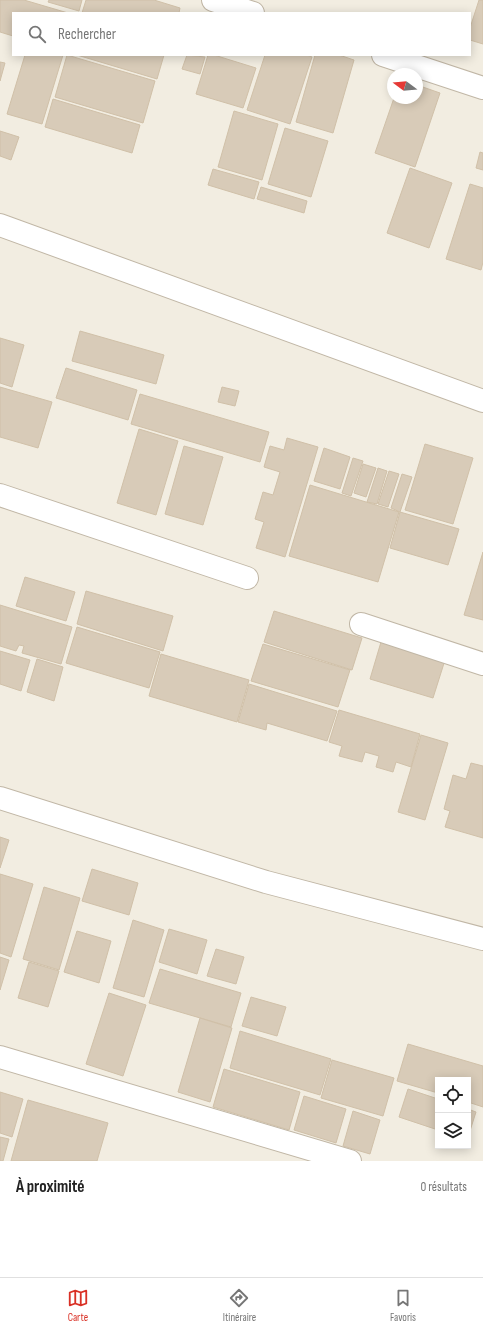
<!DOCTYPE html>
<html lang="fr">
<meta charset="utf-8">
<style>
:root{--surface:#fff;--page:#f2f2f2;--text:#222;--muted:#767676;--line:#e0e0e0;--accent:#d93025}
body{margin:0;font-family:"Sofia Sans Condensed",sans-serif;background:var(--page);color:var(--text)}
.controls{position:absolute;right:12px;bottom:12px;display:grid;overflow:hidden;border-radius:0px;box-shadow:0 2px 10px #0003}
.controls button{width:36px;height:36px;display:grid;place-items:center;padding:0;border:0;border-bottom:1px solid var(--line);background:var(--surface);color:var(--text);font:20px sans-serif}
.compass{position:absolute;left:387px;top:68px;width:36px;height:36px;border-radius:50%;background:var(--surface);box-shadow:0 2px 10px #0003;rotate:286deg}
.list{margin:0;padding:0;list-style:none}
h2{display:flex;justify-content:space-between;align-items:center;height:52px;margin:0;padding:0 16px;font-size:17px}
h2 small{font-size:13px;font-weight:400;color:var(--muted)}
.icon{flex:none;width:22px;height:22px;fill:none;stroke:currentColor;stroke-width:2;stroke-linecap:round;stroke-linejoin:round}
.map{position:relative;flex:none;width:483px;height:1161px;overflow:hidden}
.search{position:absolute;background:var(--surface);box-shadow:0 2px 10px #0003;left:12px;right:12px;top:12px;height:44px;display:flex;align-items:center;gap:10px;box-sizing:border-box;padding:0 14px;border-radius:0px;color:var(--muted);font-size:15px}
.sheet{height:116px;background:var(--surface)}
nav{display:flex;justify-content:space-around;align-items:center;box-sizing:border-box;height:56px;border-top:1px solid var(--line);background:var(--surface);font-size:11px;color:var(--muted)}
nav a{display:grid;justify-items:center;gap:2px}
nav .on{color:var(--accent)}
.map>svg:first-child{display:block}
</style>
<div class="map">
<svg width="483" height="1161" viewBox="0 0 483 1161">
<rect width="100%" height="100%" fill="#f2ede1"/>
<g fill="#d8cbb8" stroke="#d0c0a8">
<path d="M0 0H24L68 13H13V36L0 32Z"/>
<path d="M49 0H82L79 11 48 2Z"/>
<path d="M86 0H154L180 8 179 13H82Z"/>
<path d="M479 0H483V44L470 40V28Z"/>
<path d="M25 55H63L42 124 7 114Z"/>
<path d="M67 55 155 81 143 123 55 97Z"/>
<path d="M77 55H164L157 79Z"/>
<path d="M187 55 205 57 200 74 182 69Z"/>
<path d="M208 55H214L256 68 243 108 196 94Z"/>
<path d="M265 55H307L312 57 290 124 247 110Z"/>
<path d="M315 55H339L354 60 333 133 296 122Z"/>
<path d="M0 62 5 63 0 81Z"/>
<path d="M417 85 440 93 415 167 375 153 394 98H417Z"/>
<path d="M53 99 140 125 132 153 45 127Z"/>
<path d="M234 111 278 124 262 180 218 167Z"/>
<path d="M285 128 328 141 311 197 268 184Z"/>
<path d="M0 131 19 137 11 160 0 156Z"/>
<path d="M480 152 483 153V170L476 168Z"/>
<path d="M410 168 452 183 429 248 387 233Z"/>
<path d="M213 169 259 182 254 199 208 185Z"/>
<path d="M470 184 483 188V262L481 270 446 259Z"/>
<path d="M261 187 307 201 304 213 257 199Z"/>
<path d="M80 331 164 355 156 384 72 361Z"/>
<path d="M0 338 24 345 12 387 0 383Z"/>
<path d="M66 368 137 390 128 420 56 398Z"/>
<path d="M0 387 52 402 38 448 0 437Z"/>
<path d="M222 387 239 391 235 406 218 402Z"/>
<path d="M140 394 269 432 260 462 131 424Z"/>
<path d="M139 429 178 441 156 515 117 503Z"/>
<path d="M287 438 318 447 285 557 256 548 264 522 255 519 263 492 273 495 280 472 264 467 270 446 284 450Z"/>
<path d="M425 444 473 458 453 524 405 510Z"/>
<path d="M184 446 223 457 203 525 165 514Z"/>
<path d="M324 448 350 457 340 489 314 481Z"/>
<path d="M353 458 363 461 351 496 342 493Z"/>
<path d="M363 464 376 468 366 497 354 493Z"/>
<path d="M378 468 387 471 377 504 367 502Z"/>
<path d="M389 471 399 474 388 507 378 504Z"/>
<path d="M402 474 412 477 400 512 391 508Z"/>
<path d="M310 485 399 512 378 582 289 556Z"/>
<path d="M400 512 459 529 448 565 390 548Z"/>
<path d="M483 552V620L464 615Z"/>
<path d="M25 577 75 592 66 621 16 606Z"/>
<path d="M86 591 173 616 163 651 77 624Z"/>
<path d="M0 605 72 627 61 664 22 653 24 646 19 645 16 651 0 646Z"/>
<path d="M274 611 362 638 352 670 264 642Z"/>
<path d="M77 627 160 652 149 688 66 663Z"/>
<path d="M381 642 445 660 433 698 370 679Z"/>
<path d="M263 644 350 670 338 707 251 681Z"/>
<path d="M0 651 30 660 21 691 0 684Z"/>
<path d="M161 654 249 680 237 722 149 696Z"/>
<path d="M37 659 63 667 54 701 27 692Z"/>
<path d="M249 684 337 711 327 741 267 723 266 730 238 722Z"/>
<path d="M339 710 420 734 411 767 396 762 393 772 376 767 379 756 365 752 362 762 339 756 342 746 329 742Z"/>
<path d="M421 735 448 743 425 820 398 812Z"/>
<path d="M471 763 483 766V838L445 827 450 811 444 809 453 775 466 779Z"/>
<path d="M0 837 9 840 0 868Z"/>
<path d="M92 869 138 883 129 915 82 901Z"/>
<path d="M0 874 33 884 11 957 0 953Z"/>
<path d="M44 887 80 898 59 970 23 959Z"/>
<path d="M133 920 164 930 144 997 113 988Z"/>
<path d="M169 929 207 940 197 974 159 962Z"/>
<path d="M77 931 111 941 99 983 64 972Z"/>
<path d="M216 949 244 957 236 984 207 976Z"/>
<path d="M0 957 9 960 0 990Z"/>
<path d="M29 962 59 971 48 1007 18 998Z"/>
<path d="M160 969 241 993 231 1027 149 1003Z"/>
<path d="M109 993 146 1005 123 1076 86 1064Z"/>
<path d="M251 997 286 1007 277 1036 242 1026Z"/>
<path d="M200 1018 232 1028 210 1102 178 1092Z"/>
<path d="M240 1031 331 1059 320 1095 230 1068Z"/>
<path d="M408 1044 483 1066V1107L468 1102V1080H438V1093L397 1081Z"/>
<path d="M332 1060 394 1078 383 1116 321 1098Z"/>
<path d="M224 1069 300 1092 289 1130 213 1107Z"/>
<path d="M408 1089 438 1099V1130L399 1117Z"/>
<path d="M0 1092 23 1099 12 1137 0 1133Z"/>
<path d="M304 1096 346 1109 336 1143 294 1130Z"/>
<path d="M28 1100 108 1123 97 1161H11Z"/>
<path d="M468 1109 476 1112 468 1137Z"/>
<path d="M353 1111 380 1120 370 1154 343 1146Z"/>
<path d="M0 1137 9 1139 3 1161H0Z"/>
</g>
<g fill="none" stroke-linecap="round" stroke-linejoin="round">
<g stroke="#c1b7a6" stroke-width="24">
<g id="street">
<path d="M213 0 253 13"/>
<path d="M383 55 483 88"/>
<path d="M0 225 483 401"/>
<path d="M0 495 247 578"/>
<path d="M361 624 483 664"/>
<path d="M0 798 266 882 483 939"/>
<path d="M0 1057 350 1161"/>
</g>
</g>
<use href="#street" stroke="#fff" stroke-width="22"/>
</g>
</svg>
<div class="controls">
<button><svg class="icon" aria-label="locate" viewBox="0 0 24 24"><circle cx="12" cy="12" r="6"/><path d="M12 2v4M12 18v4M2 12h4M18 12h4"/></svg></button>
<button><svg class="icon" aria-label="layers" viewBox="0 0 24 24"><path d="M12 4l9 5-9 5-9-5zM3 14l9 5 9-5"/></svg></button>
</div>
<svg class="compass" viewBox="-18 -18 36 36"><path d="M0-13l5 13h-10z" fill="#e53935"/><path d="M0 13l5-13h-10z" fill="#767676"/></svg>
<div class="search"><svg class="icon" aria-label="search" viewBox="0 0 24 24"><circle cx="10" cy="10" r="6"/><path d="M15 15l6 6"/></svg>Rechercher</div>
</div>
<section class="sheet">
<h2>À proximité<small>0 résultats</small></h2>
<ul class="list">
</ul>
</section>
<nav>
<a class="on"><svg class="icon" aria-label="map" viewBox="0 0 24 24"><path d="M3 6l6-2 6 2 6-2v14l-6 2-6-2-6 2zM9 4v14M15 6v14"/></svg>Carte</a>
<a><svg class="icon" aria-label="directions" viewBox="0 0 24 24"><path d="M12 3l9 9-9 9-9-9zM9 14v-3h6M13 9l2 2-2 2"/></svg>Itinéraire</a>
<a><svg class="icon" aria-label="saved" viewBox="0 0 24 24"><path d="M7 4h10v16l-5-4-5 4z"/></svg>Favoris</a>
</nav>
